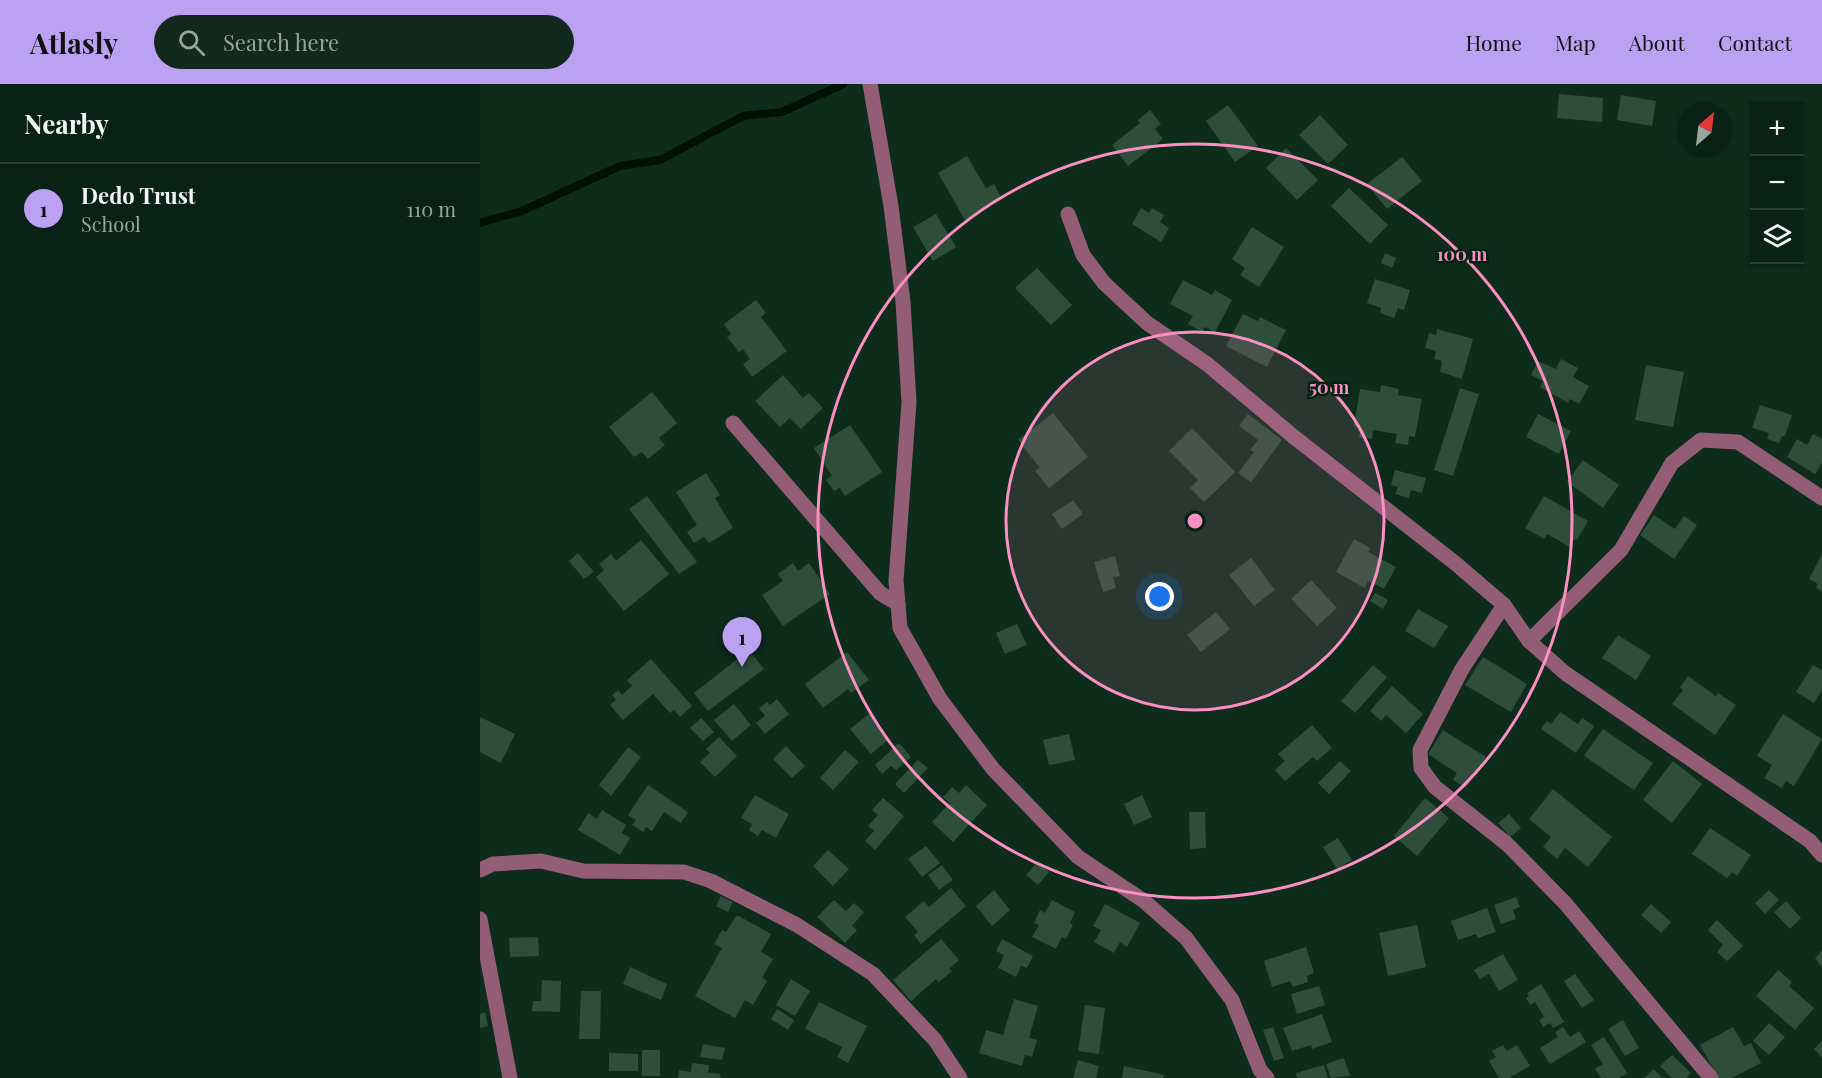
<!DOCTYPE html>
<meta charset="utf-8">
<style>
:root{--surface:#0a2115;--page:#13291e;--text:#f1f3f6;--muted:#99a3a0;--line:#2a3e34;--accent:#bca0f2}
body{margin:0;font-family:"Playfair Display",serif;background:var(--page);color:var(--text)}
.controls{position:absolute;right:18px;top:18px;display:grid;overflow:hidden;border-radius:0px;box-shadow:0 2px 4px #0004}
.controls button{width:54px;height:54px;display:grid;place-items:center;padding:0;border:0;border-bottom:2px solid var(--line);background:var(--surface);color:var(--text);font:30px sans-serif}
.compass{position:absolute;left:1198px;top:18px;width:54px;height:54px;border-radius:50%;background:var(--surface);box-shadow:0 2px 4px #0004;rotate:28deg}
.you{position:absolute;left:680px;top:513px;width:21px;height:21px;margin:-15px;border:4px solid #fff;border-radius:50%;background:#1a73e8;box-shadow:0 0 0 9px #1a73e833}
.badge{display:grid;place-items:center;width:39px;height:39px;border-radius:50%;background:var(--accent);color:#111;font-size:20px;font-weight:700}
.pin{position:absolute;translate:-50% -50px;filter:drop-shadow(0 2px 3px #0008)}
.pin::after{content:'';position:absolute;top:32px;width:21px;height:18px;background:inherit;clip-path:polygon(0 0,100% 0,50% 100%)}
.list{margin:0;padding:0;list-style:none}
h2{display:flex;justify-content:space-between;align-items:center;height:78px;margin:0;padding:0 24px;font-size:26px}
h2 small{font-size:20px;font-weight:400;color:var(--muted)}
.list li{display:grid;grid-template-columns:39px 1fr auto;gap:18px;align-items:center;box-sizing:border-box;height:90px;padding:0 24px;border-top:2px solid var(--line)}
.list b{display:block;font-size:22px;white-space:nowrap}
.list p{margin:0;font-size:20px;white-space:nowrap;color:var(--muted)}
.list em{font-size:20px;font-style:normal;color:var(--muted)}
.icon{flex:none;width:33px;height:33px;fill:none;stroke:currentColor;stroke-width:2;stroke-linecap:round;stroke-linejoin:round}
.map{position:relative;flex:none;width:1342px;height:994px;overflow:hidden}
header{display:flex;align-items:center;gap:36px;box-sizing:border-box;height:84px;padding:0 30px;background:var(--accent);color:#111}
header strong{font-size:28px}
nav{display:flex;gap:33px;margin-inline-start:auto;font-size:21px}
.search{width:420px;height:54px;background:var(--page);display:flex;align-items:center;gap:15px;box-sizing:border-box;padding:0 21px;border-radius:33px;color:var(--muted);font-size:22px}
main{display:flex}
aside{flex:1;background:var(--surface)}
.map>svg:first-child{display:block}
</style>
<header>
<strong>Atlasly</strong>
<div class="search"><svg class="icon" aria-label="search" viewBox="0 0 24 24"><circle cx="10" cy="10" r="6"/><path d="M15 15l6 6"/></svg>Search here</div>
<nav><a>Home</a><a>Map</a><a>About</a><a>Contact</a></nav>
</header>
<main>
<aside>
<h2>Nearby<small></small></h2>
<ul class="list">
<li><span class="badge">1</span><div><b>Dedo Trust</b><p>School</p></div><em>110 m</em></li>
</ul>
</aside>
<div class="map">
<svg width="1342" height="994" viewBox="0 0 1342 994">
<rect width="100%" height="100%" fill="#0d2c1c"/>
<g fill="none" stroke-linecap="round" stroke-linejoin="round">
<path stroke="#001004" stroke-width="8" d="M0 139 42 127 140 82 180 76 263 32 302 28 363 0"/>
</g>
<g fill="#2e4d3b">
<path d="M1079 10 1123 14 1122 38 1077 34Z"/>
<path d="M1141 11 1176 17 1172 42 1137 36Z"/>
<path d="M748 21 778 62 755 78 726 37Z"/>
<path d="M670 26 681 40 675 45 683 55 648 82 632 61 660 39 658 36Z"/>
<path d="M840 31 868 61 848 80 819 51Z"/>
<path d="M806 64 838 96 817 116 786 84Z"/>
<path d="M487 72 506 104 514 100 522 115 485 136 458 89Z"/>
<path d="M922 73 942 97 907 125 887 100Z"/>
<path d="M869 104 908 141 890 160 851 122Z"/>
<path d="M661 124 669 129 672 124 684 131 680 138 689 144 681 158 652 140Z"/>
<path d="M456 130 476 163 453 177 433 143Z"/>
<path d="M772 143 804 163 779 203 760 191 765 184 752 175Z"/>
<path d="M905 169 916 174 912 184 901 179Z"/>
<path d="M557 184 592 221 571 241 535 204Z"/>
<path d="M895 195 930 206 924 226 918 224 914 234 900 229 901 224 887 219Z"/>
<path d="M703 196 732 211 735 206 752 216 735 248 725 243 722 248 708 240 713 232 690 220Z"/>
<path d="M276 216 286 229 281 233 307 267 272 293 263 280 270 275 263 265 259 268 247 253 251 250 244 240Z"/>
<path d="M763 230 778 237 780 233 806 246 787 283 746 262Z"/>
<path d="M957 245 993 255 982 295 960 288 962 277 954 275 956 267 945 264 949 249 956 251Z"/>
<path d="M1081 275 1098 284 1093 293 1109 302 1099 320 1090 315 1088 319 1060 303 1063 297 1051 291 1058 277 1076 285Z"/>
<path d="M1166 281 1204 288 1193 343 1155 336Z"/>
<path d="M303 291 323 314 329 309 343 324 321 345 310 334 300 343 275 317Z"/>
<path d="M901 301 919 305 918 311 942 315 935 353 929 352 928 361 915 359 917 350 893 346 892 355 879 353 881 344 874 342 880 305 900 308Z"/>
<path d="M980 304 999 310 973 392 954 386Z"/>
<path d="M172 308 197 339 179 354 185 361 168 375 162 368 154 373 129 343Z"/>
<path d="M1280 321 1312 331 1305 352H1302L1299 359 1287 355 1289 349 1272 344Z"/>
<path d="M573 329 608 373 569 404 555 387 560 384 538 356Z"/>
<path d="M768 330 802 356 771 398 758 389 774 368 770 366 778 356 759 342Z"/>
<path d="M1058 330 1091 347 1079 370 1046 353Z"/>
<path d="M370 341 402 388 365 412 360 404 354 407 346 396 352 392 334 364Z"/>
<path d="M712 344 755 388 724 418 710 404 718 396 689 367Z"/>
<path d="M1333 350 1342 355V379L1335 390 1307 373 1317 355 1327 361Z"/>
<path d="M1103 376 1139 401 1123 424 1087 398Z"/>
<path d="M915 386 946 394 942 409 931 406 929 414 915 410 918 403 911 401Z"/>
<path d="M226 389 240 411 235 414 253 444 229 459 224 453 214 459 207 448 217 441 196 408Z"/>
<path d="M167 412 217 478 199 490 149 425Z"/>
<path d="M1064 412 1108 437 1097 456 1094 455 1090 463 1067 450 1064 455 1045 444Z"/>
<path d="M593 416 603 430 582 445 572 430Z"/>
<path d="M1174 431 1195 445 1204 432 1217 441 1194 475 1160 451Z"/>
<path d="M874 455 890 464 888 468 916 483 904 505 888 497 885 504 856 488Z"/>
<path d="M161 456 189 490 144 527 116 493 124 486 119 480 131 470 136 477Z"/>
<path d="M98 469 114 488 104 495 89 477Z"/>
<path d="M1342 470V507L1336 504 1338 500 1329 495Z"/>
<path d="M635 472 640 492 633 493 636 504 623 508 614 478Z"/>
<path d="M771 474 795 506 774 522 749 491Z"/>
<path d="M313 479 318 487 329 479 350 510 303 542 282 511 303 497 298 490Z"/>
<path d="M831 496 857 524 837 542 811 515Z"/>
<path d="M895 509 908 516 903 525 890 517Z"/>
<path d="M938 525 968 542 954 564 925 547Z"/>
<path d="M736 528 750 545 721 568 707 551Z"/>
<path d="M537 540 547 561 525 570 516 549Z"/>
<path d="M1138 551 1171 572 1156 596 1122 574Z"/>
<path d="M269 566 284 585 228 627 214 609Z"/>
<path d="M367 568 389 596 371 609 368 605 343 624 325 600Z"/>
<path d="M1003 573 1047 600 1031 628 985 601Z"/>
<path d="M171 575 212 622 200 633 194 626 190 629 173 610 143 636 130 621 136 616 132 611 138 606 142 611 152 602 147 596Z"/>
<path d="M893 581 907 593 875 629 861 617Z"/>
<path d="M1333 581 1342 586V606L1334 619 1316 608Z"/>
<path d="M1208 592 1236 612 1238 609 1256 621 1235 651 1192 620 1203 606 1200 603Z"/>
<path d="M912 602 943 630 926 649 906 631 901 637 890 627Z"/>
<path d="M297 615 309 630 285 650 276 639 285 632 279 624 287 618 290 621Z"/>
<path d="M254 620 271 641 252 657 234 636Z"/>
<path d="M1080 628 1098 640 1102 634 1114 642 1096 669 1061 645 1067 637 1071 640Z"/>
<path d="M389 630 409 655 391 670 370 645Z"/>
<path d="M1303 630 1342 655 1314 702 1306 697 1302 704 1284 694 1292 681 1277 672Z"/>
<path d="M0 633 35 650 21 679 0 668Z"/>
<path d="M221 634 234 648 223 657 210 644Z"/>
<path d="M832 641 852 664 837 677 833 673 805 697 795 686 805 677 798 670Z"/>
<path d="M1123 645 1173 679 1154 706 1104 672Z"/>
<path d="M963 646 1006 673 986 704 973 696 977 689 948 670Z"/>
<path d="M589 650 595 676 569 681 563 656Z"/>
<path d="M239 653 257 672 235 693 220 678 230 669 226 665Z"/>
<path d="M419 659 431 673 416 686 411 682 402 690 395 681Z"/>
<path d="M306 662 325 682 312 694 293 675Z"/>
<path d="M148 663 161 673 131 712 119 701Z"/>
<path d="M365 666 379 678 353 706 340 694Z"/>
<path d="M438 676 448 684 424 709 415 700Z"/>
<path d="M860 677 871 687 849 710 838 699Z"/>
<path d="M1193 677 1222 700 1192 739 1163 716Z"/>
<path d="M168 701 208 728 201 739 184 728 172 747 166 743 163 748 152 741 156 736 148 731Z"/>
<path d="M486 701 507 721 473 758 452 738 470 719 463 713 472 703 479 709Z"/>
<path d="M1073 705 1132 753 1108 783 1085 764 1077 775 1063 763 1071 753 1049 735Z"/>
<path d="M275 711 309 730 296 754 282 746 278 752 269 746 272 740 261 734Z"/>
<path d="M662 711 672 733 654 741 644 720Z"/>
<path d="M403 714 424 732 395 766 385 757 394 747 388 742 398 731 392 726Z"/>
<path d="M945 714 969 734 937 772 914 752Z"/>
<path d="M122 726 146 741 142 749 150 754 140 771 98 746 108 729 117 735Z"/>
<path d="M709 728H725L726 764 710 765Z"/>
<path d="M1029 730 1041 744 1030 753 1018 739Z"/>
<path d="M1230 744 1271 771 1257 792 1252 788 1247 794 1212 770Z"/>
<path d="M858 754 872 776 857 785 843 763Z"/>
<path d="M446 762 460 779 442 793 428 775Z"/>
<path d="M348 766 369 785 353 802 333 782Z"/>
<path d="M557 778 569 788 558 801 546 791Z"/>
<path d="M462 781 473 796 459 806 448 791Z"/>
<path d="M471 804 486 822 441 860 434 851 438 848 425 833 444 817 449 823Z"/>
<path d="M514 806 530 826 512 842 496 822Z"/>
<path d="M1289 806 1299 816 1285 830 1275 819Z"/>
<path d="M241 812 253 818 248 828 236 822Z"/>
<path d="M1036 813 1040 823 1033 826 1036 835 1021 840 1014 821Z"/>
<path d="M354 816 366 827 374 819 384 828 372 842 377 846 365 859 337 833Z"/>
<path d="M572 816 595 828 590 839 593 841 586 855 582 853 576 865 552 853 559 841 554 839 560 826 565 829Z"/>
<path d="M1306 817 1321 834 1310 845 1294 828Z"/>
<path d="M625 820 660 839 647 863 640 858 634 869 614 858 621 846 613 842Z"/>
<path d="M1171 820 1191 838 1181 849 1161 831Z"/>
<path d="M1007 824 1016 848 998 854 996 850 978 856 971 837Z"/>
<path d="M257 831 291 850 281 868 293 875 282 894 287 897 273 921 265 916 255 934 215 912 242 864 234 860 242 846 246 848Z"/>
<path d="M1237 836 1263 862 1247 877 1237 868 1243 861 1228 846Z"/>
<path d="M937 841 946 883 908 892 899 849Z"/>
<path d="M58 853 59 872 30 873 29 854Z"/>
<path d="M461 855 479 876 469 885 472 887 459 898 456 895 431 917 413 896Z"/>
<path d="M522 855 553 872 547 884 541 882 536 893 518 884 524 871 516 867Z"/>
<path d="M826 863 834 889 827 892 828 898 813 903 810 897 792 903 784 877Z"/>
<path d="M1342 867V883L1335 874Z"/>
<path d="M1023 870 1038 896 1019 907 1009 890 1000 895 994 886Z"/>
<path d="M150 883 187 900 181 916 143 900Z"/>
<path d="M1298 886 1312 898 1309 902 1334 924 1315 946 1276 912Z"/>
<path d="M1095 890 1114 916 1102 924 1084 897Z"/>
<path d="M311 895 330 907 315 932 296 921Z"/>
<path d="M62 896 81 897 80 928 52 927 53 917H61Z"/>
<path d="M1061 900 1084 938 1073 944 1070 939 1063 943 1059 936 1064 933 1055 918 1050 921 1046 914 1049 912 1047 909Z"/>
<path d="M839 902 845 921 817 930 811 910Z"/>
<path d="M101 907H121L120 955H99Z"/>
<path d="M534 915 558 922 549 954 557 956 552 973 545 971 542 982 499 969 506 946 523 951Z"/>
<path d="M339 918 387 942 368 979 357 973 362 963 325 945Z"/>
<path d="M605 921 625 924 619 970 598 967Z"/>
<path d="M297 925 314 936 308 946 291 935Z"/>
<path d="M5 928 8 942 0 944V930Z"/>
<path d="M842 930 852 958 832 965 831 961 812 967 803 944Z"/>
<path d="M1143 936 1159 964 1145 972 1128 945Z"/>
<path d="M1289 939 1305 953 1289 971 1273 957Z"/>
<path d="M793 943 804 974 794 977 783 946Z"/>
<path d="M1083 943 1090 953 1099 947 1106 958 1070 980 1060 964 1078 953 1075 948Z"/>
<path d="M1253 943 1264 962 1271 959 1281 979 1252 994H1238L1220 961Z"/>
<path d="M1124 953 1147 989 1139 994H1121L1115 985 1123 980 1111 961Z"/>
<path d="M1342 957V973L1334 965Z"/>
<path d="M223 960 245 964 242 976 220 973Z"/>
<path d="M1023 961 1027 967 1037 961 1050 982 1029 994H1019L1009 977 1016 973 1012 967Z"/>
<rect x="162" y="966" width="18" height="26"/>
<path d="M129 969 158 970V987H129Z"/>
<path d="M1192 971 1211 989 1206 994H1192L1180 982Z"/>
<path d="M864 974 870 992 851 994 846 980Z"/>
<path d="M598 976 619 982 616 994H593Z"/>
<path d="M212 979 229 981 228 989 241 990 240 994H198L199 986 211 988Z"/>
<path d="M844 981 848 994H817L816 989Z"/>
<path d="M644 982 684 991 683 994H642Z"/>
<path d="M1174 985 1182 994H1164Z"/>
</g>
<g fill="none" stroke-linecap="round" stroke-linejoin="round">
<g stroke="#925d75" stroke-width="15">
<path d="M390 0 411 122 423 218 429 318 416 497 420 544 460 615 513 685 598 773 664 817 706 854 752 916 780 986 787 994"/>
<path d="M588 130 603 171 624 199 667 239 727 280 814 353 975 479 1024 521 1049 557 1085 589 1330 757 1342 771"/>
<path d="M253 339 400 509 418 520"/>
<path d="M1024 521 982 585 940 666 941 684 955 703 1027 760 1085 819 1231 994"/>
<path d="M1049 557 1141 466 1192 379 1221 356 1258 358 1342 414"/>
<path d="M0 786 13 780 61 777 103 787 204 788 231 797 317 841 393 890 455 956 480 994"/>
<path d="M0 835 30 994"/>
</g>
</g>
<circle cx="715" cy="437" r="189" fill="#fc8fc2" fill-opacity=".12"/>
<g fill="none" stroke="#fc8fc2" stroke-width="3">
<circle cx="715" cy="437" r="189"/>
<circle cx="715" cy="437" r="377"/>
</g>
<circle cx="715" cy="437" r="9" fill="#fc8fc2" stroke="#032213" stroke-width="3"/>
<g font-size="18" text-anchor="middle" font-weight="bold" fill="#fc8fc2" stroke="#032213" stroke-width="5" stroke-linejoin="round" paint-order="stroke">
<text x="982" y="177">100 m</text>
<text x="849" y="310">50 m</text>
</g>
</svg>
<div class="controls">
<button>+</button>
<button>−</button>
<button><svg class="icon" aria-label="layers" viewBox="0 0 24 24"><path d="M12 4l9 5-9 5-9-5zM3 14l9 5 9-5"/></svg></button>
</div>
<svg class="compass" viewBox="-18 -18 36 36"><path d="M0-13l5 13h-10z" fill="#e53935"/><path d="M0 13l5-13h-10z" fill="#99a3a0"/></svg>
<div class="you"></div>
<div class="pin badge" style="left:262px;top:583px">1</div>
</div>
</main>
